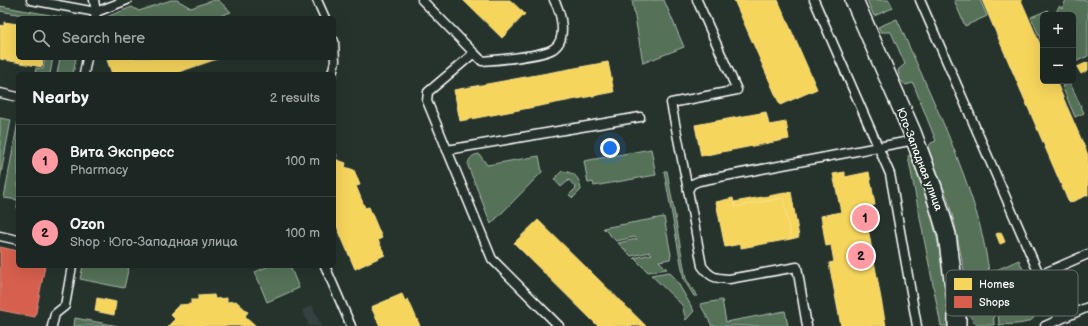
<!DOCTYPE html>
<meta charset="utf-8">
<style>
:root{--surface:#1c2622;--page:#252e2a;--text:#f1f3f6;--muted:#a0a5a5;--line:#3a4340;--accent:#ff9aa2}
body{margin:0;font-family:"Balsamiq Sans",sans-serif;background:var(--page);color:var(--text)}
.controls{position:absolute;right:12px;top:12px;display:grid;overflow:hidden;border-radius:6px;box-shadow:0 4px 16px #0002}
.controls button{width:36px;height:36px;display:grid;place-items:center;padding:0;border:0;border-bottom:1px solid var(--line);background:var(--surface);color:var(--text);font:20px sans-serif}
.you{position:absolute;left:610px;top:148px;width:14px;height:14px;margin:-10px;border:3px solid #fff;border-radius:50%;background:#1a73e8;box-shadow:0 0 0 6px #1a73e833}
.badge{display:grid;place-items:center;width:26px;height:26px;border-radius:50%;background:var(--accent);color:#111;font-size:13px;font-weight:700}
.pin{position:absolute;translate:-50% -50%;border:2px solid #fff;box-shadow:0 1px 4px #0006}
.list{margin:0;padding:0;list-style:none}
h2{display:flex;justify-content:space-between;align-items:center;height:52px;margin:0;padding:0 16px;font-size:17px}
h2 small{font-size:13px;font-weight:400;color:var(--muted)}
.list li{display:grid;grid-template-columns:26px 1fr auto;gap:12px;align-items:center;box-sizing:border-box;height:72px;padding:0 16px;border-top:1px solid var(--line)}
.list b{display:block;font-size:15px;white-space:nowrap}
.list p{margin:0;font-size:13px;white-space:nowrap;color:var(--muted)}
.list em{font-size:13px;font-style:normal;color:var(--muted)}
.icon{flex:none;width:22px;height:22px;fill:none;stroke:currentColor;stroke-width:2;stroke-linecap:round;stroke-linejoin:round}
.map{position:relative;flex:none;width:1088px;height:326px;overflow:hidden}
.search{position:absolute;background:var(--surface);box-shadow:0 4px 16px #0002;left:16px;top:16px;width:320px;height:44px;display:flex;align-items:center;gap:10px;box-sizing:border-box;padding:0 14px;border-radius:6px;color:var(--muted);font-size:15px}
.panel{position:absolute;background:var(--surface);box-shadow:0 4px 16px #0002;left:16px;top:72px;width:320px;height:196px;border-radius:6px}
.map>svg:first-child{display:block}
</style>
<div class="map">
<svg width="1088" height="326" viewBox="0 0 1088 326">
<rect width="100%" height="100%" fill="#26332d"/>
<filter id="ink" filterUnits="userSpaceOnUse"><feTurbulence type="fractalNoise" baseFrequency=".025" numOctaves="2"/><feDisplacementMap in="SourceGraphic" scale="8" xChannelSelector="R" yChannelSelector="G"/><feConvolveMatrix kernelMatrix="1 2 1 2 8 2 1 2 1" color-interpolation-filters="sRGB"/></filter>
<g filter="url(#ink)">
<path fill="#364141" d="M312 305 321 326H309L302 310Z"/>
<g fill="#547158" stroke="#aab8ac">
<path d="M171 0H177L191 8 213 0H218L231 12 214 18H106L109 16 132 7 139 11Z"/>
<path d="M632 0H664L684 47 643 63Z"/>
<path d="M867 0H889L893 8 874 16Z"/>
<path d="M954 0H980L987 16 965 26Z"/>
<path d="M1066 0H1088V56L1073 63V15H1055L1059 6 1062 8Z"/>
<path d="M0 6 61 17 40 18 0 11Z"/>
<path d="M1048 10 1045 15H1043V45L1031 17Z"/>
<path d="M897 19C923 79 953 139 973 202 986 241 992 284 994 325H980L975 323 970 316 964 271 955 225 947 197 928 148 931 143 936 141 913 83 906 85 900 80 898 70 905 64 891 32H881L878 27Z"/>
<path d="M45 58H53L50 74H35L36 68 43 69Z"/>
<path d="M60 58H76L73 74H57Z"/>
<path d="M1070 83 1084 113 1075 117 1062 86Z"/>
<path d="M0 118 11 120 0 179Z"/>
<path d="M18 121V208H17L18 200 4 198Z"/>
<path d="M651 149 656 175 594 186 593 182 588 183 584 161Z"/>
<path d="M479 154 487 165 539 156 542 172 491 224 468 166C468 159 472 155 479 154Z"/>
<path d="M910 155C915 165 918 177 922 187 939 234 945 277 952 326H941L908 156Z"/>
<path d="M562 171C576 173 579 177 581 190L573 198 569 195 576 188 569 180 561 187 554 179Z"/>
<path d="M664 171H667L686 279 697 296H694L684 280Z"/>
<path d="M664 217 671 255 670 259 659 261 667 269 648 272 634 258 652 254 650 252 631 256 618 243 637 239 635 237 616 241 603 228Z"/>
<path d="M1019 260C1024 273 1046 313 1030 321 1021 325 1009 324 999 325L997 294 994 271Z"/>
<path d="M83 266H129L124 288 80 279Z"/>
<path d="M269 266H290L299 288 267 302 255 272Z"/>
<path d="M669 272 675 278 694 311 686 320 682 305 651 275Z"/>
<path d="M722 300 726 322 785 311 788 326H712L700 304Z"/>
<path d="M75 318 118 326H74Z"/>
</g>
<g fill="#f6d55c" stroke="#f9e28d">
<path d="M463 0H510L525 14 502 38Z"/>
<path d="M734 0H778L817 89 780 105Z"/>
<path d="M982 0H1021L1043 51V81H1056L1088 155V195L1069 203Z"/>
<path d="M4 22 18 24V58H43L42 67 0 59V25L4 26Z"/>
<path d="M114 58H220L173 74H112L107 60Z"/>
<path d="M608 62 614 92 460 121 454 90Z"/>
<path d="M1088 62V70L1081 74 1077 67Z"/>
<path d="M766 112 769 125 786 122 789 139 701 156 695 125Z"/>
<path d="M334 154 337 155 335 159 346 163 345 167 354 170 360 185 356 186 365 208 369 207 382 238 378 240 385 255 355 269 334 220Z"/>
<path d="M845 172V177L869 172 875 205 869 206 872 222 867 223 886 326H841L829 263 834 262 831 245 826 246 821 216 841 212 833 174Z"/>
<path d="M791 192 799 237 791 239 783 198 735 207 734 202Z"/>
<path d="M733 198 735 207 783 198 791 239 741 248V244L725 247 716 202Z"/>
<path d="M538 220 646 326H598L514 243Z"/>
<path d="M1001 232 1005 242 1000 244 996 234Z"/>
<path d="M402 294 405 301 408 299 420 326H380L371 307Z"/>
<path d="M214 295 215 299 227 298V302L236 301 248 312 245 316 256 326H168L175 319 170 314 179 305 191 304V300H198V296Z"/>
<path d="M97 298 116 302 114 315 95 311Z"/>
</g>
<path fill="#d6604d" stroke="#e29082" d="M0 247 18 251V266H45L35 317 0 310Z"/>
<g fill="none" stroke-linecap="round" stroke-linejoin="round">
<g stroke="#fff" stroke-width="11">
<g id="service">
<path d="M31 0 96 12 127 0"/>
<path d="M94 0 96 12 95 18"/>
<path d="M317 0 325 18"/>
<path d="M422 0 474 53 428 92 427 101 492 259 559 326"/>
<path d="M814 0 890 174 917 326"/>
<path d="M920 0 1059 320"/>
<path d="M474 53 482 61C496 60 542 56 553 49 568 40 561 12 554 0"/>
<path d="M84 74 87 58"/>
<path d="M332 74 335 61 334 41"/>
<path d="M0 93 18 97"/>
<path d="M447 150 640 117"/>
<path d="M688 190 671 103 737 90 697 0"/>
<path d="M0 236 18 240"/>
<path d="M325 266 351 326"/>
<path d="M1040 275 1088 254"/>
<path d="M52 326 55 314 65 306 72 266"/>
<path d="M807 326 797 267 729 279C715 278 711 278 702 266L688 190 692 184 699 181 915 140"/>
<path d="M1045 326 1088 307"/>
</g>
</g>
<g stroke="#fff" stroke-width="20">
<path id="minor" d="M854 0 912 132 933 188 947 235 957 309V326"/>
</g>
<use href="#service" stroke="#26332d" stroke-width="8"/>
<use href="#minor" stroke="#26332d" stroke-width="17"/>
</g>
</g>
<g text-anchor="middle" stroke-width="4" stroke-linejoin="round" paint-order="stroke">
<g font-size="11" fill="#fff" stroke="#26332d">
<text transform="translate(920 159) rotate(69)" y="4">Юго-Западная улица</text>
</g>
</g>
<rect x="946" y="270" width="132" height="46" rx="6" fill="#26332d" stroke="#67706c" stroke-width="1"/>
<rect x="954" y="278" width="18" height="12" fill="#f6d55c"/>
<rect x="954" y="296" width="18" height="12" fill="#d6604d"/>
<g font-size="11" fill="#fff">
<text x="979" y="288">Homes</text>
<text x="979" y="306">Shops</text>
</g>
</svg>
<div class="controls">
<button>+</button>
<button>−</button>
</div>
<div class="you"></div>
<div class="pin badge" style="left:865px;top:218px">1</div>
<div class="pin badge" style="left:861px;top:256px">2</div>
<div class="search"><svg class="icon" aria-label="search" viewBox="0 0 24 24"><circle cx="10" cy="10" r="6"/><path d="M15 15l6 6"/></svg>Search here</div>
<section class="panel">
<h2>Nearby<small>2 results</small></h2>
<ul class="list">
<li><span class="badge">1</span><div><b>Вита Экспресс</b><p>Pharmacy</p></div><em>100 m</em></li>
<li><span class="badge">2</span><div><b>Ozon</b><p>Shop · Юго-Западная улица</p></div><em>100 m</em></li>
</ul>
</section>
</div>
